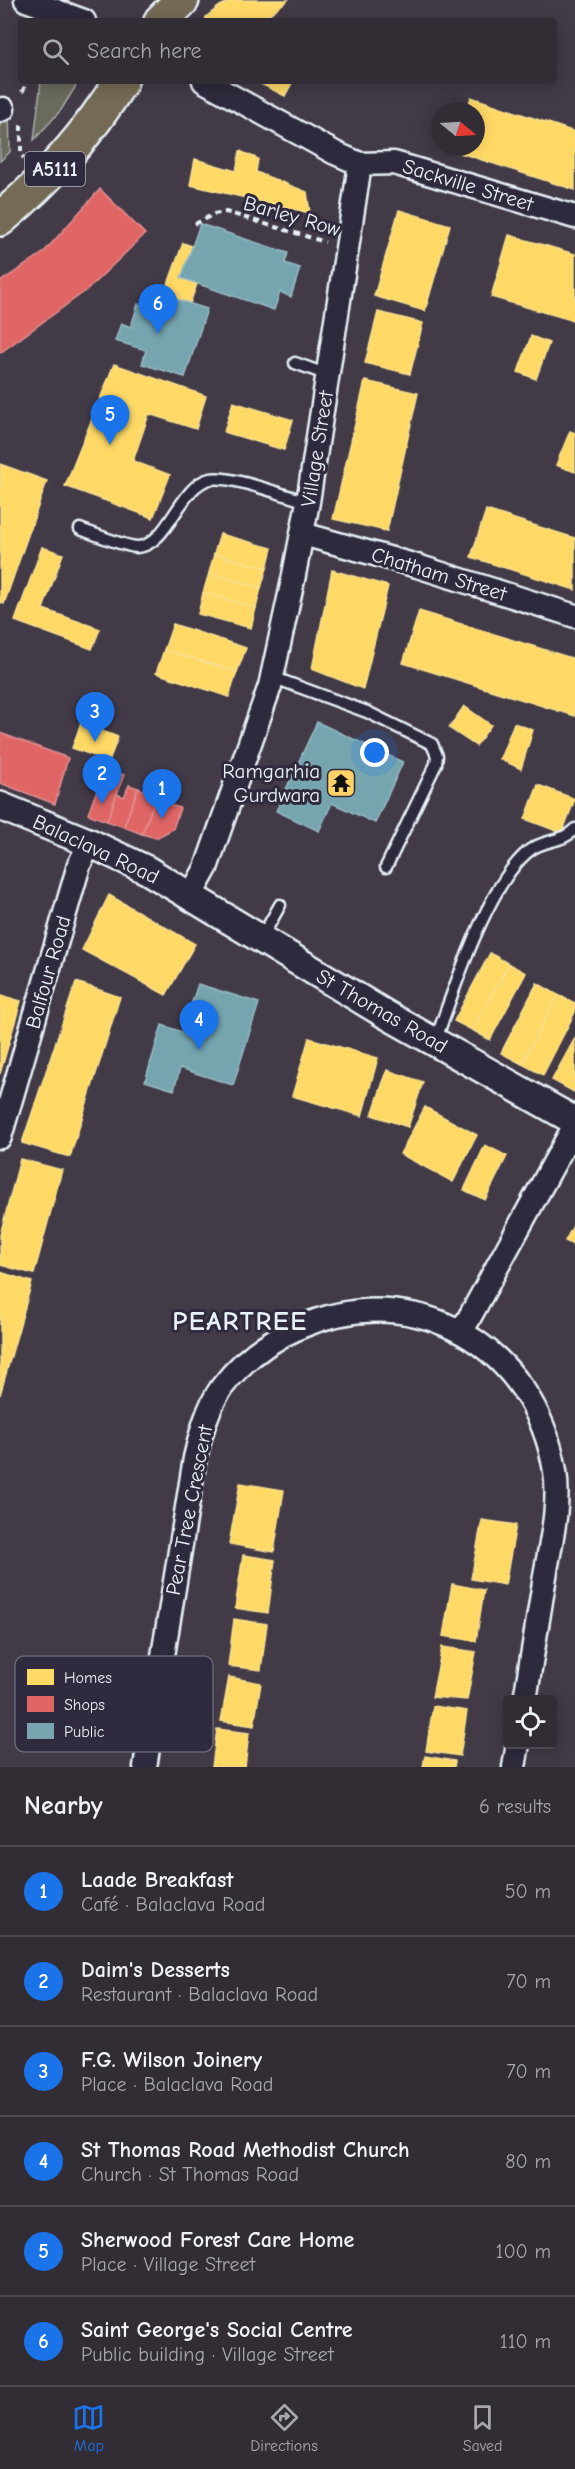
<!DOCTYPE html>
<meta charset="utf-8">
<style>
:root{--surface:#322c35;--page:#3d3841;--text:#f1f3f6;--muted:#a8a7ad;--line:#4d4850;--accent:#1a73e8}
body{margin:0;font-family:"Comic Neue",sans-serif;background:var(--page);color:var(--text)}
.controls{position:absolute;right:18px;bottom:18px;display:grid;overflow:hidden;border-radius:6px;box-shadow:0 3px 15px #0003}
.controls button{width:54px;height:54px;display:grid;place-items:center;padding:0;border:0;border-bottom:2px solid var(--line);background:var(--surface);color:var(--text);font:30px sans-serif}
.compass{position:absolute;left:431px;top:102px;width:54px;height:54px;border-radius:50%;background:var(--surface);box-shadow:0 3px 15px #0003;rotate:108deg}
.you{position:absolute;left:375px;top:753px;width:21px;height:21px;margin:-15px;border:4px solid #fff;border-radius:50%;background:#1a73e8;box-shadow:0 0 0 9px #1a73e833}
.badge{display:grid;place-items:center;width:39px;height:39px;border-radius:50%;background:var(--accent);color:#fff;font-size:20px;font-weight:700}
.pin{position:absolute;translate:-50% -50px;filter:drop-shadow(0 2px 3px #0008)}
.pin::after{content:'';position:absolute;top:32px;width:21px;height:18px;background:inherit;clip-path:polygon(0 0,100% 0,50% 100%)}
.list{margin:0;padding:0;list-style:none}
h2{display:flex;justify-content:space-between;align-items:center;height:78px;margin:0;padding:0 24px;font-size:26px}
h2 small{font-size:20px;font-weight:400;color:var(--muted)}
.list li{display:grid;grid-template-columns:39px 1fr auto;gap:18px;align-items:center;box-sizing:border-box;height:90px;padding:0 24px;border-top:2px solid var(--line)}
.list b{display:block;font-size:22px;white-space:nowrap}
.list p{margin:0;font-size:20px;white-space:nowrap;color:var(--muted)}
.list em{font-size:20px;font-style:normal;color:var(--muted)}
.icon{flex:none;width:33px;height:33px;fill:none;stroke:currentColor;stroke-width:2;stroke-linecap:round;stroke-linejoin:round}
.map{position:relative;flex:none;width:575px;height:1767px;overflow:hidden}
.search{position:absolute;background:var(--surface);box-shadow:0 3px 15px #0003;left:18px;right:18px;top:18px;height:66px;display:flex;align-items:center;gap:15px;box-sizing:border-box;padding:0 21px;border-radius:6px;color:var(--muted);font-size:22px}
.sheet{height:618px;background:var(--surface)}
nav{display:flex;justify-content:space-around;align-items:center;box-sizing:border-box;height:84px;border-top:2px solid var(--line);background:var(--surface);font-size:16px;color:var(--muted)}
nav a{display:grid;justify-items:center;gap:3px}
nav .on{color:var(--accent)}
.map>svg:first-child{display:block}
</style>
<div class="map">
<svg width="575" height="1767" viewBox="0 0 575 1767">
<rect width="100%" height="100%" fill="#423a47"/>
<filter id="ink" filterUnits="userSpaceOnUse"><feTurbulence type="fractalNoise" baseFrequency=".0167" numOctaves="2"/><feDisplacementMap in="SourceGraphic" scale="12" xChannelSelector="R" yChannelSelector="G"/><feConvolveMatrix kernelMatrix="1 2 1 2 8 2 1 2 1" color-interpolation-filters="sRGB"/></filter>
<g filter="url(#ink)">
<g fill="#6b6b5d" stroke="#aaaeaa" stroke-width="1.5">
<path d="M41 81H79L61 110 34 140Z"/>
<path d="M9 109 10 152 0 161V116Z"/>
</g>
<g fill="#ffd966" stroke="#f8e092" stroke-width="1.5">
<path d="M233 0H288L267 16 271 21H205L206 17 220 6Z"/>
<path d="M255 81H293L285 96Z"/>
<path d="M471 97 575 132V190L454 151 455 147H476V111H467Z"/>
<path d="M240 151 258 159 256 172 307 192 310 213 190 185 195 159 236 171Z"/>
<path d="M399 210 450 225 425 311 374 296Z"/>
<path d="M509 235 575 254V321L491 297Z"/>
<path d="M183 243 192 246 181 278 197 284 190 303 164 295Z"/>
<path d="M378 312 423 323 410 374 365 363Z"/>
<path d="M531 336 549 343 536 379 518 372Z"/>
<path d="M114 364 206 396 196 429 149 414 133 461 170 475 153 518 65 486Z"/>
<path d="M365 381 418 393 387 531 333 519Z"/>
<path d="M233 402 293 420 284 450 224 432Z"/>
<path d="M570 431 575 433V472L556 465Z"/>
<path d="M0 464 47 481 4 604 0 602Z"/>
<path d="M486 510 575 538V590L471 557Z"/>
<path d="M220 534 272 548 267 568 214 554Z"/>
<path d="M42 547 63 554 43 609 100 629 92 649 15 621Z"/>
<path d="M214 554 267 568 261 588 209 573Z"/>
<path d="M332 570 388 586 363 689 312 669Z"/>
<path d="M209 573 261 588 256 608 203 593Z"/>
<path d="M203 593 256 608 251 628 198 614Z"/>
<path d="M419 611 575 659V716L403 663Z"/>
<path d="M173 624 246 648 237 672 164 650Z"/>
<path d="M164 650 237 672 229 697 156 673Z"/>
<path d="M464 706 491 725 476 746 449 728Z"/>
<path d="M81 723 118 737 109 761 72 748Z"/>
<path d="M514 723 533 730 521 769 500 759Z"/>
<path d="M538 785 575 799 562 833 525 819Z"/>
<path d="M109 895 195 944 166 995 82 950Z"/>
<path d="M490 953 509 964 472 1030 454 1021Z"/>
<path d="M509 964 526 973 490 1040 472 1030Z"/>
<path d="M76 982 120 997 70 1157 22 1143Z"/>
<path d="M537 983 558 995 522 1064 501 1053Z"/>
<path d="M0 995 21 1001 0 1074Z"/>
<path d="M558 995 575 1003V1012L543 1075 522 1064Z"/>
<path d="M309 1038 378 1058 362 1116 292 1096Z"/>
<path d="M575 1038V1090L574 1092 552 1080Z"/>
<path d="M387 1070 423 1082 408 1127 372 1115Z"/>
<path d="M425 1107 477 1135 453 1182 400 1154Z"/>
<path d="M485 1145 507 1156 485 1200 464 1190Z"/>
<path d="M20 1159 62 1170 34 1274 0 1265V1235Z"/>
<path d="M575 1222V1246L565 1241Z"/>
<path d="M0 1272 32 1282 0 1395Z"/>
<path d="M240 1483 284 1490 274 1552 229 1544Z"/>
<path d="M482 1520 516 1525 505 1585 471 1579Z"/>
<path d="M243 1555 275 1560 268 1613 235 1608Z"/>
<path d="M452 1584 484 1590 476 1641 443 1636Z"/>
<path d="M234 1619 267 1624 261 1670 228 1666Z"/>
<path d="M442 1647 476 1652 467 1700 432 1697Z"/>
<path d="M229 1677 261 1683 254 1726 221 1721Z"/>
<path d="M433 1706 467 1711 460 1756 426 1751Z"/>
<path d="M217 1729 249 1733 245 1767H212Z"/>
<path d="M425 1756 455 1761 454 1767H423Z"/>
</g>
<g fill="#e06666" stroke="#e29092" stroke-width="1.5">
<path d="M100 189 145 234 87 290 0 353V282L43 253Z"/>
<path d="M0 733 68 758 55 804 0 783Z"/>
<path d="M114 771 124 775 107 821 88 814 101 779 110 782Z"/>
<path d="M129 785 138 788 124 827 107 821 117 794 124 797Z"/>
<path d="M138 788 153 794 151 798 155 800 142 834 124 827Z"/>
<path d="M155 800 180 808 173 829 156 838 142 834Z"/>
</g>
<g fill="#76a5af" stroke="#98bcc5" stroke-width="1.5">
<path d="M200 224 288 253 285 263 300 268 291 297 280 292 274 310 181 278Z"/>
<path d="M160 294 207 309 185 377 142 364 146 350 115 341 121 323 131 327 138 304 154 309Z"/>
<path d="M317 722 403 762 375 823 332 803 319 831 276 811Z"/>
<path d="M198 984 259 1003 233 1085 180 1068 174 1090 145 1081 162 1025 182 1032Z"/>
</g>
<g fill="none" stroke-linecap="round" stroke-linejoin="round">
<g stroke="#e8f1f8" stroke-width="15">
<g id="service">
<path d="M295 363 328 375"/>
<path d="M80 529C92 533 126 547 137 547 168 546 180 485 210 479 231 475 285 496 308 502"/>
<path d="M272 677 367 712 432 744 437 756 436 764 386 867"/>
<path d="M261 939 280 905"/>
<path d="M435 1042C453 992 488 882 530 850 545 839 562 843 575 829"/>
</g>
</g>
<g stroke="#e8f1f8" stroke-width="27">
<g id="minor">
<path d="M26 0 84 21"/>
<path d="M204 81 335 153 360 164 394 163 575 217"/>
<path d="M0 110 3 109"/>
<path d="M303 534 417 566 575 616"/>
<path d="M191 895 206 868 270 686 293 580 308 502 360 164"/>
<path d="M0 1137 79 865 90 843"/>
<path d="M462 1331 575 1125"/>
<path d="M145 1767 195 1458C201 1433 207 1408 222 1387 243 1359 270 1340 300 1327 417 1276 535 1348 555 1471 560 1504 552 1537 546 1570 539 1613 532 1656 525 1700"/>
<path d="M514 1767 518 1744"/>
</g>
</g>
<g stroke="#e8f1f8" stroke-width="32">
<path id="tertiary" d="M0 806 90 843 147 870 385 1014 575 1121"/>
</g>
<g stroke="#e8f1f8" stroke-width="38">
<g id="trunk">
<path d="M161 21 182 0"/>
<path d="M0 219C49 178 87 136 121 81"/>
</g>
</g>
<g stroke="#e8f1f8" stroke-width="4" stroke-dasharray="6 4.5" stroke-linecap="butt">
<path d="M22 92 28 81"/>
<path d="M21 125V155L24 158"/>
<path d="M195 224 214 214 226 212 325 242"/>
</g>
<use href="#service" stroke="#2f2a3d" stroke-width="10"/>
<use href="#minor" stroke="#2f2a3d" stroke-width="22"/>
<use href="#tertiary" stroke="#2f2a3d" stroke-width="27"/>
<use href="#trunk" stroke="#756a55" stroke-width="33"/>
</g>
</g>
<defs>
<g id="temple-square" transform="scale(1.5)"><rect x="-9" y="-9" width="18" height="18" rx="4" fill="#ffd166" stroke="#2f2a3d"/><path d="M0-6L5-2H3V0L6.5 2.5H4V6H1.5V3h-3V6H-4V2.5H-6.5L-3 0V-2H-5Z" fill="#111"/></g>
</defs>
<g fill-rule="evenodd">
<use href="#temple-square" x="341" y="783"/>
</g>
<g text-anchor="middle" stroke-width="6" stroke-linejoin="round" paint-order="stroke">
<rect fill="#2f2a3d" stroke="#b0b5c0" stroke-width="1.5" x="25" y="152" width="60" height="34" rx="4.5"/>
<g font-size="20" font-weight="bold" fill="#e8f1f8">
<text x="55" y="176">A5111</text>
</g>
<g font-size="21" fill="#e8f1f8" stroke="#2f2a3d">
<text transform="translate(468 185) rotate(17)" y="7">Sackville Street</text>
<text transform="translate(292 216) rotate(16)" y="7">Barley Row</text>
<text transform="translate(317 449) rotate(-81)" y="7">Village Street</text>
<text transform="translate(439 574) rotate(17)" y="7">Chatham Street</text>
<text transform="translate(96 849) rotate(25)" y="7">Balaclava Road</text>
<text transform="translate(48 972) rotate(-74)" y="7">Balfour Road</text>
<text transform="translate(382 1011) rotate(30)" y="7">St Thomas Road</text>
<text transform="translate(189 1510) rotate(-79)" y="7">Pear Tree Crescent</text>
</g>
<g font-size="21" fill="#e8f1f8" stroke="#2f2a3d" text-anchor="end">
<text x="320" y="778">Ramgarhia<tspan x="320" dy="24">Gurdwara</tspan></text>
</g>
<g font-size="27" font-weight="bold" letter-spacing="1.5" fill="#e8f1f8" stroke="#2f2a3d">
<text x="240" y="1330">PEARTREE</text>
</g>
</g>
<rect x="15" y="1656" width="198" height="96" rx="9" fill="#2f2a3d" stroke="#666675" stroke-width="1.5"/>
<rect x="27" y="1669" width="27" height="16" fill="#ffd966"/>
<rect x="27" y="1696" width="27" height="16" fill="#e06666"/>
<rect x="27" y="1723" width="27" height="16" fill="#76a5af"/>
<g font-size="16" fill="#e8f1f8">
<text x="64" y="1683">Homes</text>
<text x="64" y="1710">Shops</text>
<text x="64" y="1737">Public</text>
</g>
</svg>
<div class="controls">
<button><svg class="icon" aria-label="locate" viewBox="0 0 24 24"><circle cx="12" cy="12" r="6"/><path d="M12 2v4M12 18v4M2 12h4M18 12h4"/></svg></button>
</div>
<svg class="compass" viewBox="-18 -18 36 36"><path d="M0-13l5 13h-10z" fill="#e53935"/><path d="M0 13l5-13h-10z" fill="#a8a7ad"/></svg>
<div class="you"></div>
<div class="pin badge" style="left:162px;top:819px">1</div>
<div class="pin badge" style="left:102px;top:804px">2</div>
<div class="pin badge" style="left:95px;top:742px">3</div>
<div class="pin badge" style="left:199px;top:1050px">4</div>
<div class="pin badge" style="left:110px;top:445px">5</div>
<div class="pin badge" style="left:158px;top:334px">6</div>
<div class="search"><svg class="icon" aria-label="search" viewBox="0 0 24 24"><circle cx="10" cy="10" r="6"/><path d="M15 15l6 6"/></svg>Search here</div>
</div>
<section class="sheet">
<h2>Nearby<small>6 results</small></h2>
<ul class="list">
<li><span class="badge">1</span><div><b>Laade Breakfast</b><p>Café · Balaclava Road</p></div><em>50 m</em></li>
<li><span class="badge">2</span><div><b>Daim's Desserts</b><p>Restaurant · Balaclava Road</p></div><em>70 m</em></li>
<li><span class="badge">3</span><div><b>F.G. Wilson Joinery</b><p>Place · Balaclava Road</p></div><em>70 m</em></li>
<li><span class="badge">4</span><div><b>St Thomas Road Methodist Church</b><p>Church · St Thomas Road</p></div><em>80 m</em></li>
<li><span class="badge">5</span><div><b>Sherwood Forest Care Home</b><p>Place · Village Street</p></div><em>100 m</em></li>
<li><span class="badge">6</span><div><b>Saint George's Social Centre</b><p>Public building · Village Street</p></div><em>110 m</em></li>
</ul>
</section>
<nav>
<a class="on"><svg class="icon" aria-label="map" viewBox="0 0 24 24"><path d="M3 6l6-2 6 2 6-2v14l-6 2-6-2-6 2zM9 4v14M15 6v14"/></svg>Map</a>
<a><svg class="icon" aria-label="directions" viewBox="0 0 24 24"><path d="M12 3l9 9-9 9-9-9zM9 14v-3h6M13 9l2 2-2 2"/></svg>Directions</a>
<a><svg class="icon" aria-label="saved" viewBox="0 0 24 24"><path d="M7 4h10v16l-5-4-5 4z"/></svg>Saved</a>
</nav>
